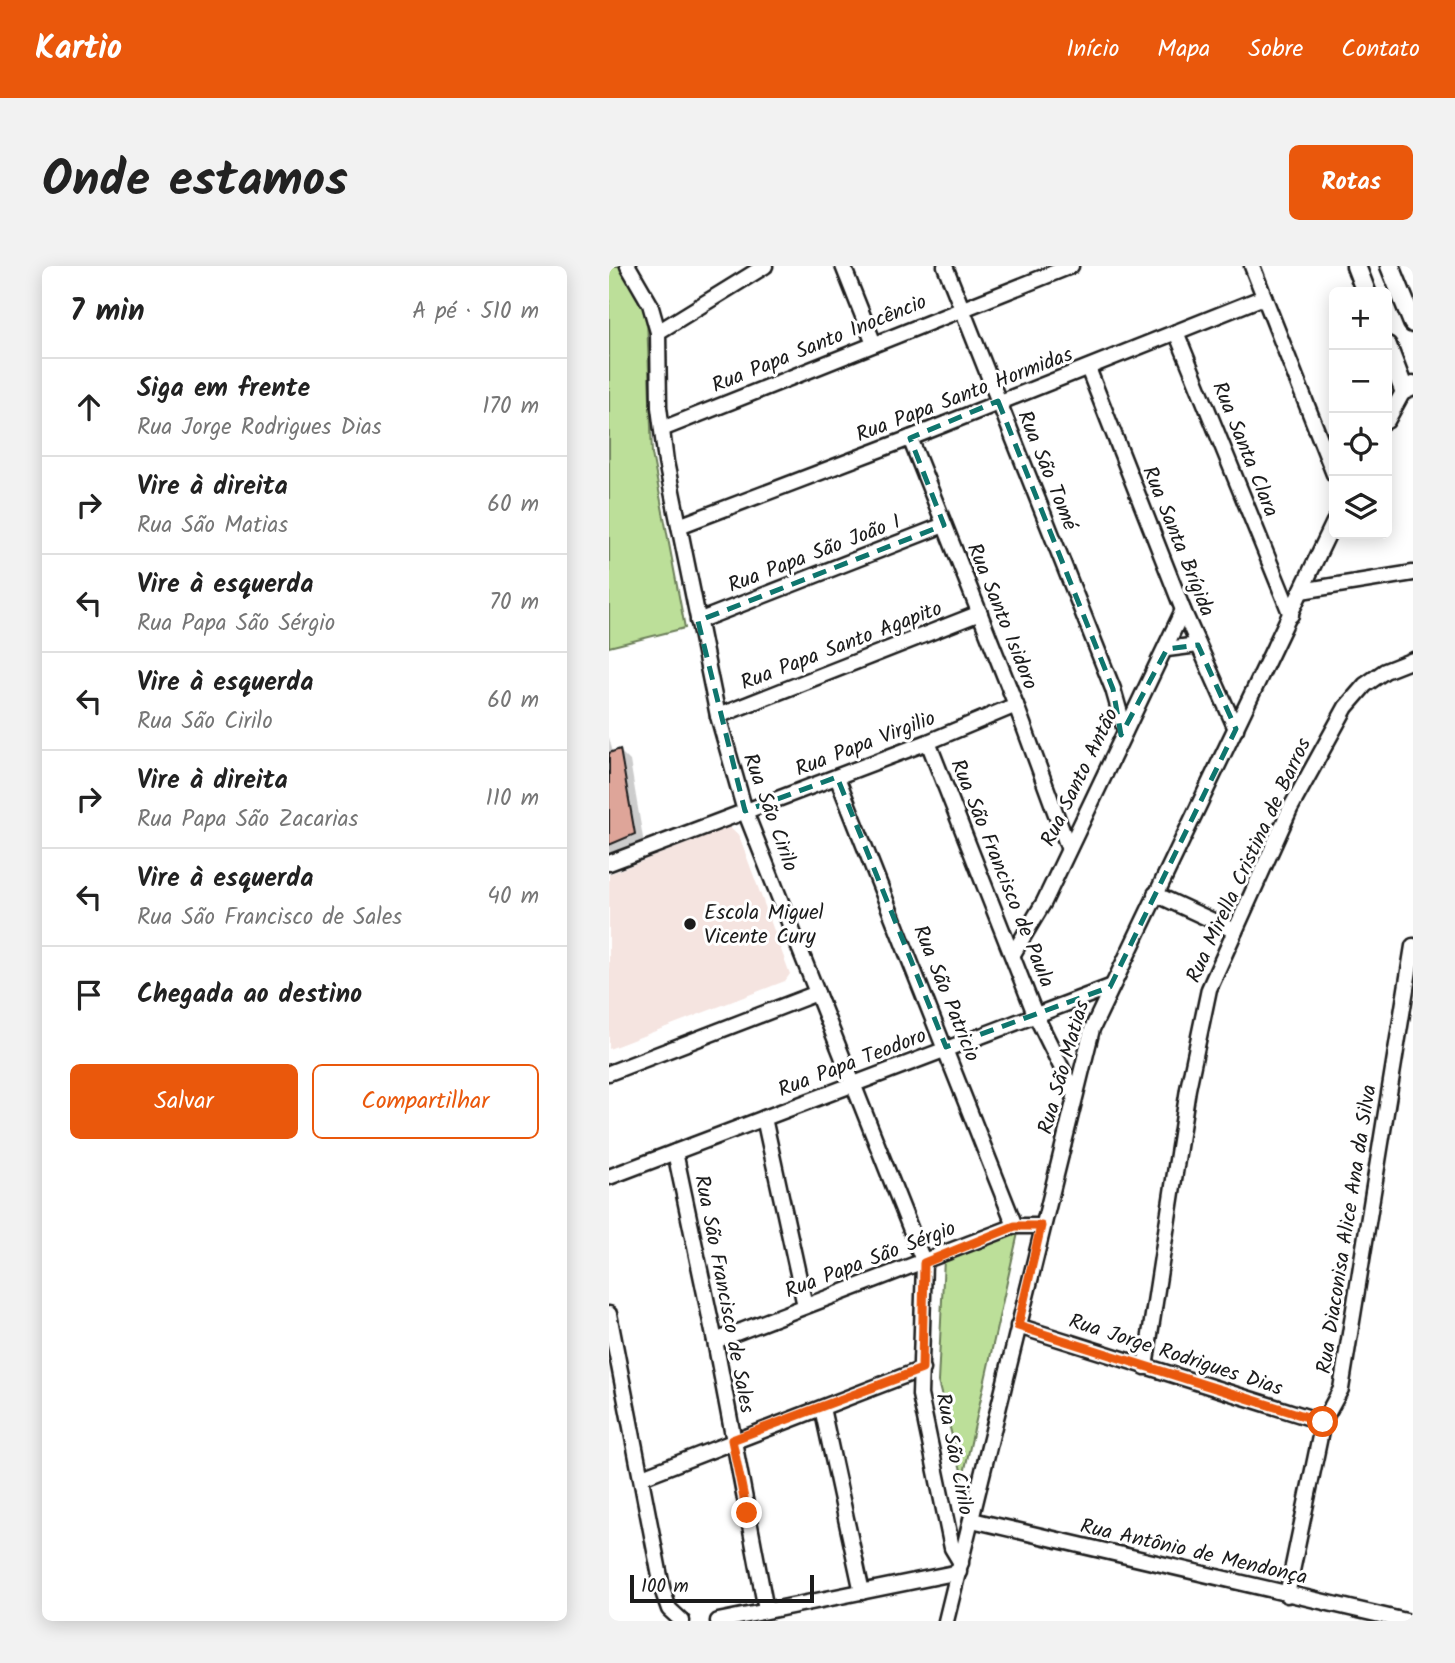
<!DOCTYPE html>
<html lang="pt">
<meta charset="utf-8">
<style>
:root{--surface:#fff;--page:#f2f2f2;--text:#222;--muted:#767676;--line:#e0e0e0;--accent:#ea580c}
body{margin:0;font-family:Kalam,sans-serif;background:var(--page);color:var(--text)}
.controls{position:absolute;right:21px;top:21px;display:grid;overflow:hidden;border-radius:10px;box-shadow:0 4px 18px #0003}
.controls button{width:63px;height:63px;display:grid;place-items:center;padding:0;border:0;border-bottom:2px solid var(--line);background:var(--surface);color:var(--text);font:35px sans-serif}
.scale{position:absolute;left:21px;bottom:18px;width:184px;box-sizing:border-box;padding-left:7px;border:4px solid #1c1c1c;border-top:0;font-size:19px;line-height:24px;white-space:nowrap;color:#1c1c1c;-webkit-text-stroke:5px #fff;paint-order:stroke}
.stop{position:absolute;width:21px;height:21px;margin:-16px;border:5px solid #ea580c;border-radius:50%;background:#fff}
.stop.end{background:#ea580c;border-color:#fff;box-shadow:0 2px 7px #0008}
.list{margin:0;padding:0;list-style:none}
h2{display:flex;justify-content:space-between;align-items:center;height:91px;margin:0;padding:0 28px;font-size:30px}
h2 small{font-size:23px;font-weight:400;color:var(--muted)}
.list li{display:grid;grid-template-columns:46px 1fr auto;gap:21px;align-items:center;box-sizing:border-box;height:98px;padding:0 28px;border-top:2px solid var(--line)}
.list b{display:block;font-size:26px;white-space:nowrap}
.list p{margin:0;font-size:23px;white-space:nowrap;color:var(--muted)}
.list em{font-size:23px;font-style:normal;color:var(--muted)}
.actions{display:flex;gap:14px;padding:21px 28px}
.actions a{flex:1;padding:16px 0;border:2px solid var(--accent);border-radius:10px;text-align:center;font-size:24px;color:var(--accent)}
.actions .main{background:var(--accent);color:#fff}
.icon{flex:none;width:38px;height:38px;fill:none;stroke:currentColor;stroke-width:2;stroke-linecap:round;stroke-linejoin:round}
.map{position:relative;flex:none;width:804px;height:1355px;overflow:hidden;border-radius:10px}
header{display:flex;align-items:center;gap:42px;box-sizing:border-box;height:98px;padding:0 35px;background:var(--accent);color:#fff}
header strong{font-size:33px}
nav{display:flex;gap:38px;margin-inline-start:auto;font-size:24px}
.intro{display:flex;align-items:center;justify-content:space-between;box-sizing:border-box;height:168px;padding:0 42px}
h1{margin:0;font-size:49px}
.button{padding:18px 32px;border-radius:10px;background:var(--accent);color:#fff;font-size:24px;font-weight:700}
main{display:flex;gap:42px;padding:0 42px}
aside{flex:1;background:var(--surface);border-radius:10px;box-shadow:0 4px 18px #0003}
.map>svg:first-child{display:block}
</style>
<header>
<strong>Kartio</strong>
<nav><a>Início</a><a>Mapa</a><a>Sobre</a><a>Contato</a></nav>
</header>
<div class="intro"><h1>Onde estamos</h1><a class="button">Rotas</a></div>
<main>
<aside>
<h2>7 min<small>A pé · 510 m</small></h2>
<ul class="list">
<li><svg class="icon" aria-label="ahead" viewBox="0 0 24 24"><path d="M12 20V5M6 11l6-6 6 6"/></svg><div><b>Siga em frente</b><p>Rua Jorge Rodrigues Dias</p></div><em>170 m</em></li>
<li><svg class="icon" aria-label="right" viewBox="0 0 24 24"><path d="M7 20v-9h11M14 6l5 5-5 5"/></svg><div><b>Vire à direita</b><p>Rua São Matias</p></div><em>60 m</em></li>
<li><svg class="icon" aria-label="left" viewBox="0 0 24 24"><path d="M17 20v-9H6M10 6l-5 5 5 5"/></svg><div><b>Vire à esquerda</b><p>Rua Papa São Sérgio</p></div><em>70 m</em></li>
<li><svg class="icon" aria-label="left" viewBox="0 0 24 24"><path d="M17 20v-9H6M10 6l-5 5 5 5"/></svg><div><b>Vire à esquerda</b><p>Rua São Cirilo</p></div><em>60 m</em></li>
<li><svg class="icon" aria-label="right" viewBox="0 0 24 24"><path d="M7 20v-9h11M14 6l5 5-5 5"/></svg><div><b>Vire à direita</b><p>Rua Papa São Zacarias</p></div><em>110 m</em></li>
<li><svg class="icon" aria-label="left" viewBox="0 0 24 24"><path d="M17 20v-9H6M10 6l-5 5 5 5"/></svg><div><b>Vire à esquerda</b><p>Rua São Francisco de Sales</p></div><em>40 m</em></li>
<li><svg class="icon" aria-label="arrive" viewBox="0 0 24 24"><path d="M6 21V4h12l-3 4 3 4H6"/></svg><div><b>Chegada ao destino</b></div></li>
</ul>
<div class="actions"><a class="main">Salvar</a><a>Compartilhar</a></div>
</aside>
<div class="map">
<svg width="804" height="1355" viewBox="0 0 804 1355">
<rect width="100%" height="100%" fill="#fff"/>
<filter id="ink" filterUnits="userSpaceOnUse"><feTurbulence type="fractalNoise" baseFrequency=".0143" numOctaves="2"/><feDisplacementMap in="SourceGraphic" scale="14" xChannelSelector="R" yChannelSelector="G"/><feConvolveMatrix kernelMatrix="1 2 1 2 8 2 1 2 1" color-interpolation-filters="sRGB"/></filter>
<g filter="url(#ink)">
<path fill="#f5e4e0" d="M120 561 130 570 181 708 176 715 0 783V608Z"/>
<g fill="#bcdf99" stroke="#6c7e5a" stroke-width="2">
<path d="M0 0H10L35 40 38 52 43 188 76 362 0 381Z"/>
<path d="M409 967 354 1212 329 1116 335 993Z"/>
</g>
<path fill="#0003" d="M0 471 4 487 11 485 21 495 35 578 0 594Z"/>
<path fill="#dea599" stroke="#1c1c1c" stroke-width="2" d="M11 483 26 568 0 579V487Z"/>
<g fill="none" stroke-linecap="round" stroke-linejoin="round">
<g stroke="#1c1c1c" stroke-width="19">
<g id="minor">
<path d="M19 0 41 38 49 66 50 141 57 196 109 450 136 545 315 997 311 1129 343 1282 352 1297"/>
<path d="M234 0 265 78"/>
<path d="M336 0 504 423 516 465"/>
<path d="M643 0 725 208"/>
<path d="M49 66 156 0"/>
<path d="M567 66 682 349"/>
<path d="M479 102 574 344 627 463"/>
<path d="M778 155 795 124"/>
<path d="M53 163 462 0"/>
<path d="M301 172 407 439 459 581"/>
<path d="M70 260 301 172 655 31"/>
<path d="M692 325 804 307"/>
<path d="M89 355 335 259"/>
<path d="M558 383 589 379"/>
<path d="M109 450 371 347"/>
<path d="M319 476 426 748 466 829"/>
<path d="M228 511 406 960"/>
<path d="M0 597 319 476 407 439"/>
<path d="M546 628 626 665"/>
<path d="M404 688 435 636 574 344"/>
<path d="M0 807 208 727"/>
<path d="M155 852 196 1040"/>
<path d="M66 886 106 1075 157 1344"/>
<path d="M0 911 501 721"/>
<path d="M0 1048 54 1326 60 1343 73 1355"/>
<path d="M409 1060 714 1156"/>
<path d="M106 1075 406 960H432"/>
<path d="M536 1101 579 823 600 723 681 543 737 441 756 419 776 405 804 394"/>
<path d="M213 1142 253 1326"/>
<path d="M33 1211 313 1103"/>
<path d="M363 1254 797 1355"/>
<path d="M678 1329 714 1156 732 1123 804 680"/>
<path d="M109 1355 350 1306"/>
<path d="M337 1355 483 763 725 256"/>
</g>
</g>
<g stroke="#1c1c1c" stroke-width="23">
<g id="major">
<path d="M747 0 757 26"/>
<path d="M781 0 804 57"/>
<path d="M778 80 795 124 804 120"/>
</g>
</g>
<use href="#minor" stroke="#fff" stroke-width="14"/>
<use href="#major" stroke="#fff" stroke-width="18"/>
</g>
</g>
<g fill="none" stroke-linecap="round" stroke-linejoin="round" filter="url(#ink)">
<path stroke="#ea580c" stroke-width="9" d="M138 1247 123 1174 313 1103 315 997 406 960H432L409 1060 714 1156"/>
</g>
<path fill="none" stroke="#0f766e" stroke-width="5" stroke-dasharray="14 9" stroke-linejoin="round" d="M389 135 504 423 512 469 558 383 589 379 627 463 501 721 337 781 228 511 136 545 89 355 335 259 301 172Z"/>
<circle fill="#1c1c1c" stroke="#fff" stroke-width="2.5" cx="81" cy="658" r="7"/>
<g text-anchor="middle" stroke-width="6" stroke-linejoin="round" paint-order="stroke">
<g font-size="21" fill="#1c1c1c" stroke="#fff">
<text transform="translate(210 77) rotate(-22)" y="7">Rua Papa Santo Inocêncio</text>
<text transform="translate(355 128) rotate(-21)" y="7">Rua Papa Santo Hormidas</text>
<text transform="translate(637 183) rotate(68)" y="7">Rua Santa Clara</text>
<text transform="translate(439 204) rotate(68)" y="7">Rua São Tomé</text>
<text transform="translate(570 275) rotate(68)" y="7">Rua Santa Brígida</text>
<text transform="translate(205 287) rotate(-21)" y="7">Rua Papa São João I</text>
<text transform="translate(394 350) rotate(68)" y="7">Rua Santo Isidoro</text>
<text transform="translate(232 379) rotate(-21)" y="7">Rua Papa Santo Agapito</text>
<text transform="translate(256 477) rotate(-21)" y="7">Rua Papa Virgilio</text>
<text transform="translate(470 511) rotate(-64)" y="7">Rua Santo Antão</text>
<text transform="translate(162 546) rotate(70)" y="7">Rua São Cirilo</text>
<text transform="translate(639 594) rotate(-65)" y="7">Rua Mirella Cristina de Barros</text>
<text transform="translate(394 607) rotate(68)" y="7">Rua São Francisco de Paula</text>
<text transform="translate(338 727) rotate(68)" y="7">Rua São Patricio</text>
<text transform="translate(243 796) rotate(-21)" y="7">Rua Papa Teodoro</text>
<text transform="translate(454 801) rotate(-74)" y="7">Rua São Matias</text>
<text transform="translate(737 963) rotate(-81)" y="7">Rua Diaconisa Alice Ana da Silva</text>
<text transform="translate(261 993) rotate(-21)" y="7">Rua Papa São Sérgio</text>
<text transform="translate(116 1028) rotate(79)" y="7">Rua São Francisco de Sales</text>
<text transform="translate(567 1088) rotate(18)" y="7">Rua Jorge Rodrigues Dias</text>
<text transform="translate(346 1188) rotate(79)" y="7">Rua São Cirilo</text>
<text transform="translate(585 1285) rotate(13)" y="7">Rua Antônio de Mendonça</text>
</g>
<g font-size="21" fill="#1c1c1c" stroke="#fff" text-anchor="start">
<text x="95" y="653">Escola Miguel<tspan x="95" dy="24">Vicente Cury</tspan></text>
</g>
</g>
</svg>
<div class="controls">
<button>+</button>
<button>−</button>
<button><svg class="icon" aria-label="locate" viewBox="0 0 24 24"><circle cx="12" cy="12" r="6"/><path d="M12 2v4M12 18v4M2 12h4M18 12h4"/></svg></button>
<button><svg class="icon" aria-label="layers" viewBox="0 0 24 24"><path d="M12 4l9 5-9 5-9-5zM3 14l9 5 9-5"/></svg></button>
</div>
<div class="scale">100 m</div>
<div class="stop" style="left:714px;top:1156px"></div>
<div class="stop end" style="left:138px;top:1247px"></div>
</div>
</main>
